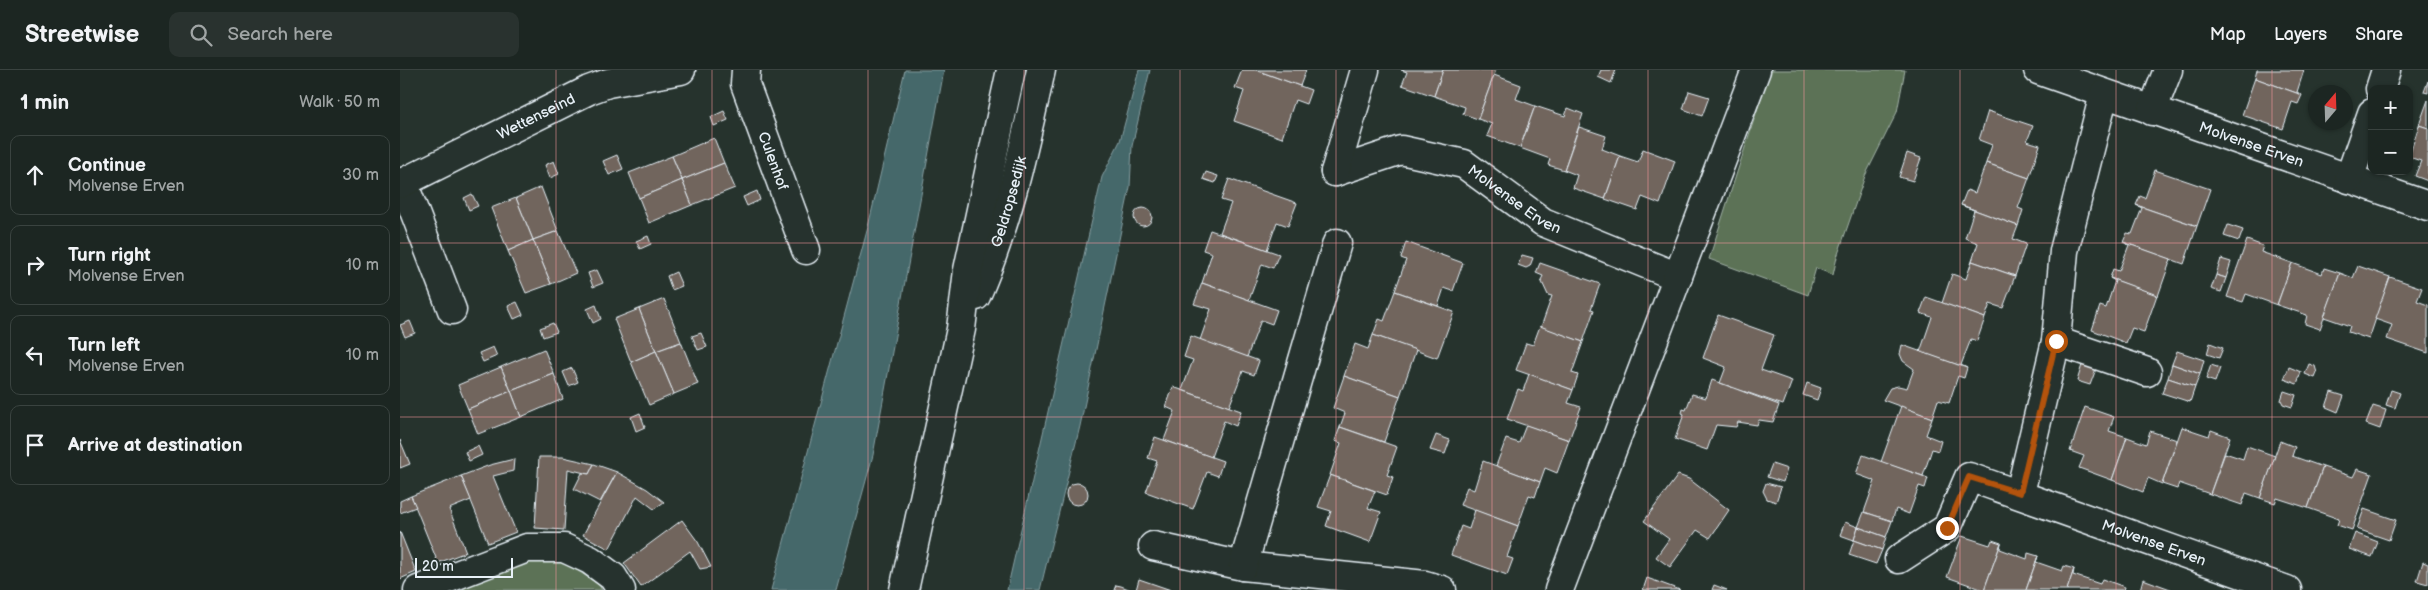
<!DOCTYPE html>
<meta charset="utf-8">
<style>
:root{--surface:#1c2622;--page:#29322f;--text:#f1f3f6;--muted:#a0a5a5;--line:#3a4340}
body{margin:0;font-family:"Balsamiq Sans",sans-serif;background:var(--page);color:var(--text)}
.controls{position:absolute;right:15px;top:15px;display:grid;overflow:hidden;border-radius:10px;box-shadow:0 1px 4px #0004}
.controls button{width:45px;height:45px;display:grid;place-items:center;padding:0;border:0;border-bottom:1px solid var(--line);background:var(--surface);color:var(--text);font:25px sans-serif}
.compass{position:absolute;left:1908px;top:15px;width:45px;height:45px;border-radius:50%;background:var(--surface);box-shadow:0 1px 4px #0004;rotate:19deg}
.scale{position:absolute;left:15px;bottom:12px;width:98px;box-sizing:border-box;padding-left:5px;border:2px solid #e8f1f8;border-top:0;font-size:14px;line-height:18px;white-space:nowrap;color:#e8f1f8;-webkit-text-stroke:4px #26332d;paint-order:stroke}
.stop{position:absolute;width:15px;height:15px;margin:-11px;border:4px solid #b45309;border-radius:50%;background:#fff}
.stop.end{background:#b45309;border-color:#fff;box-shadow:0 1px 5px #0008}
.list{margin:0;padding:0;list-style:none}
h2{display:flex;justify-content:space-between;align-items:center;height:65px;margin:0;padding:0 20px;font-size:21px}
h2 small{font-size:16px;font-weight:400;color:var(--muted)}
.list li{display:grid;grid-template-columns:32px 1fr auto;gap:15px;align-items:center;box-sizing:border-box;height:80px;margin:0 10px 10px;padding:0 10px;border:1px solid var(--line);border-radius:10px}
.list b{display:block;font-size:19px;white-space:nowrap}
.list p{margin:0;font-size:16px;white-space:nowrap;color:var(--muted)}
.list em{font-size:16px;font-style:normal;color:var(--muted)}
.icon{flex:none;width:28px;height:28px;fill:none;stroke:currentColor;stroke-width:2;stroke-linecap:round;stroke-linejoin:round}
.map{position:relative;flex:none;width:2028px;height:520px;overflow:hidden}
header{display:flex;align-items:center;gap:30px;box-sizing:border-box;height:70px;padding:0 25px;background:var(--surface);border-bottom:1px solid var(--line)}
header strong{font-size:24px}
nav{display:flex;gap:28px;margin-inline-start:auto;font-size:18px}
.search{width:350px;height:45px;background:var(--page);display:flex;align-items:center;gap:12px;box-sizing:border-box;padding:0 18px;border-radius:10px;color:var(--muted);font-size:19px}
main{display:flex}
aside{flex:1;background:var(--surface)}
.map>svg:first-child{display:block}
</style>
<header>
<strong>Streetwise</strong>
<div class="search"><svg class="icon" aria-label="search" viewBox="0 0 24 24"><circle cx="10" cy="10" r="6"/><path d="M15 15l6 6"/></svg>Search here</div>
<nav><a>Map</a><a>Layers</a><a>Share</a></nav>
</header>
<main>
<aside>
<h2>1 min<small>Walk · 50 m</small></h2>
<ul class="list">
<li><svg class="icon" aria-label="ahead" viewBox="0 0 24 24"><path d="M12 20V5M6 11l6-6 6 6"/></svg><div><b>Continue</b><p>Molvense Erven</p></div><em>30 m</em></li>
<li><svg class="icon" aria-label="right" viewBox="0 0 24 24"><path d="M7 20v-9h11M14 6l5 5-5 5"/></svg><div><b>Turn right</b><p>Molvense Erven</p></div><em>10 m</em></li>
<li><svg class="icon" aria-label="left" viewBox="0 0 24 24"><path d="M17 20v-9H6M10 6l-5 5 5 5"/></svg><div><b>Turn left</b><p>Molvense Erven</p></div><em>10 m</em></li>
<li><svg class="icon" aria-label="arrive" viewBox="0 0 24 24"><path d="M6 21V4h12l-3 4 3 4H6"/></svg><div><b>Arrive at destination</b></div></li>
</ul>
</aside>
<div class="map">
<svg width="2028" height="520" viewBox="0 0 2028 520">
<rect width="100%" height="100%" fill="#26332d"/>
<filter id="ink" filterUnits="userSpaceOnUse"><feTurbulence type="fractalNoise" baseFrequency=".02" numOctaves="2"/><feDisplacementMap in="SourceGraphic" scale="10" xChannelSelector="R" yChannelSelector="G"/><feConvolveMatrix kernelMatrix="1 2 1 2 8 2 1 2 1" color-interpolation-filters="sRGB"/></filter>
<g filter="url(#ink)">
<g fill="#5c7256" stroke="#a2b2a7">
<path d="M1370 0H1505L1497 42 1465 106 1437 187 1433 205 1416 198 1408 225 1309 189Z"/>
<path d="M124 486 168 494 199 515 202 520H41Z"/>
</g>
<g fill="#44686a" stroke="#869fa3">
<path d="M505 0H544L473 385 436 520H371L468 157Z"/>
<path d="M739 0H750L732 76 730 117 680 356 640 520H607L702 107 720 71Z"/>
</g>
<g fill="#71655d" stroke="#e8f1f8">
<path d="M842 0H856L911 20 906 34 895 30 882 68 834 51 844 21 835 18Z"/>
<path d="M856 0H906L900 16Z"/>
<path d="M1001 0H1043L1034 26 1002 15 1007 2Z"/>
<path d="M1043 0H1096L1078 49 1063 44 1065 37 1034 26Z"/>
<path d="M1201 0H1216L1211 13 1198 7Z"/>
<path d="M1857 0H1904L1897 22 1902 25 1855 8Z"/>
<path d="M1094 5 1121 15 1116 29 1135 36 1120 78 1087 66 1092 54 1078 49Z"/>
<path d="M1855 8 1902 25 1898 34 1892 32 1883 59 1842 45Z"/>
<path d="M2028 11V23L2024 22Z"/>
<path d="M1289 21 1309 27 1302 46 1283 39Z"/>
<path d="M2028 30V58L2019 55Z"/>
<path d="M1135 36 1165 46 1168 38 1183 44 1164 100 1148 95 1150 89 1120 78Z"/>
<path d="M324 41 328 50 314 56 311 47Z"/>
<path d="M1588 41 1633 56 1627 71 1640 75 1629 108 1586 93 1592 75 1579 70Z"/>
<path d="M2019 55 2028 58V111L2015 106 2021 91 2009 87Z"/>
<path d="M1179 57 1206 66 1202 79 1220 86 1205 129 1173 118 1177 105 1164 100Z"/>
<path d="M314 68 324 93 282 110 272 86Z"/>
<path d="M1243 79 1275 91 1260 134 1242 127 1237 140 1205 129 1220 86 1238 92Z"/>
<path d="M1507 83 1521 88 1513 111 1499 107Z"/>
<path d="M217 85 223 99 209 105 203 91Z"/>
<path d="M272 86 282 110 239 128 229 103Z"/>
<path d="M154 91 159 104 150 108 145 95Z"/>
<path d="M324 93 335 118 292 135 282 110Z"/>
<path d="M1586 93 1629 108 1618 138 1623 140 1618 156 1561 135 1567 120 1575 123Z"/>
<path d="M1755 100 1810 119 1797 156 1736 135 1740 126 1745 128Z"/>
<path d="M806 102 818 106 815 113 803 109Z"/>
<path d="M829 109 897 133 888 156 877 152 867 180 820 163 831 133 821 130Z"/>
<path d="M282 110 292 135 249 153 239 128Z"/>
<path d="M141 117 158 161 133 170 116 128Z"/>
<path d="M357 121 360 130 347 136 343 127Z"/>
<path d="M72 124 78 136 69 140 64 128Z"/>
<path d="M116 128 133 170 108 181 91 138Z"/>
<path d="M1561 135 1618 156 1613 169 1626 174 1615 206 1572 191 1578 173 1565 168 1574 140Z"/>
<path d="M1736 135 1797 156 1784 194 1723 172 1727 163 1732 164 1742 138Z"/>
<circle cx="743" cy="147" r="9"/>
<path d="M1828 155 1843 160 1839 171 1824 166Z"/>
<path d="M810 160 879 184 873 198 862 194 849 230 802 213 812 183 803 180Z"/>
<path d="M158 161 176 203 151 214 133 170Z"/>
<path d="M248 166 251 174 240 179 236 171Z"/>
<path d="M133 170 151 214 126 223 108 181Z"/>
<path d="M1847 170 1863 176 1861 182 1892 193 1877 235 1846 224 1843 232 1827 227Z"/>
<path d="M1006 172 1063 193 1053 221 1044 218 1038 236 995 221 1006 190 1001 188Z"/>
<path d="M1723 172 1771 189 1758 226 1710 208 1713 199 1719 201 1729 175Z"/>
<path d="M1122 185 1133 188 1130 196 1126 198 1118 195Z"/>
<path d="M1821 189 1831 192 1826 208 1816 205Z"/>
<path d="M1572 191 1615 206 1603 238 1590 234 1585 248 1542 233 1552 204 1566 209Z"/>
<path d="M1140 193 1200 214 1191 239 1194 240 1183 272 1141 257 1152 226 1148 225 1141 210 1143 206 1136 203Z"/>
<path d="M1892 193 1922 204 1924 198 1940 203 1920 259 1905 254 1907 245 1877 235Z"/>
<path d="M1958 196 1990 207 1969 269 1948 262 1950 256 1924 247 1940 203 1953 208Z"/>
<path d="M197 200 203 213 193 217 188 203Z"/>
<path d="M276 202 282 216 272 220 267 206Z"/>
<path d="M1816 205 1826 208 1821 222 1811 219Z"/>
<path d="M1990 207 2022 218 2017 231 2028 235V283L1987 269 1992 255 1975 249Z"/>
<path d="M1710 208 1757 225 1744 262 1732 258 1726 273 1692 260 1700 236 1706 238 1715 211Z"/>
<path d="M802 213 877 240 872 254 861 250 847 287 800 270 811 239 794 234Z"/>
<path d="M995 221 1054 242 1037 288 973 265 979 249 984 251Z"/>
<path d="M1526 227 1585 248 1577 271 1571 269 1561 295 1567 298 1520 282 1532 247 1520 243Z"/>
<path d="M264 229 281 272 256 281 239 239Z"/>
<path d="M117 232 123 245 114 249 108 236Z"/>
<path d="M196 235 201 249 193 253 187 239Z"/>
<path d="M239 239 256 281 231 292 214 249Z"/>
<path d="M1318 245 1374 265 1361 300 1392 311 1383 335 1320 313 1326 297 1303 288Z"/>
<path d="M10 251 15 263 5 267 0 255Z"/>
<path d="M153 253 157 262 143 267 140 258Z"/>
<path d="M1140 256 1183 272 1172 303 1178 305 1173 320 1116 300 1126 273 1133 275Z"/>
<path d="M301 263 307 277 298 280 292 266Z"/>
<path d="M973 265 1016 280 1000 326 944 306 955 274 968 279Z"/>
<path d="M791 266 859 291 854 305 843 301 829 337 782 320 793 290 784 287Z"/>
<path d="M281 272 298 314 274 324 256 281Z"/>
<path d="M1810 273 1823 278 1819 288 1807 284Z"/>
<path d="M1502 275 1567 298 1564 308 1558 306 1549 333 1538 330 1532 348 1483 330 1490 318 1498 316 1507 318 1514 299 1503 291 1500 284Z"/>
<path d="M93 277 97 286 83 292 79 283Z"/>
<path d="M144 279 154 304 111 321 101 297Z"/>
<path d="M256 281 274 324 249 335 231 292Z"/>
<path d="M1777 281 1804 290 1800 304 1772 294Z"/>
<path d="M1772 294 1800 304 1795 317 1768 308Z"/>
<path d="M1909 294 1915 296 1917 303 1915 308 1905 304Z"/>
<path d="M1682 295 1696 299 1690 315 1677 311Z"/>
<path d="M1811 295 1820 298 1815 312 1806 309Z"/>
<path d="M101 297 111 321 68 339 58 315Z"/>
<path d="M1889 297 1901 302 1897 314 1884 309Z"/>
<path d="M172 298 178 312 169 316 163 302Z"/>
<path d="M154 304 163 329 121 347 111 321Z"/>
<path d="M1129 304 1173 320 1168 333 1181 337 1169 370 1107 349 1118 319 1123 321Z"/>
<path d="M944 306 1000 326 984 372 940 357 945 343 933 338Z"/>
<path d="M1768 308 1795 317 1790 332 1762 323Z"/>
<path d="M1312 310 1379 335 1373 352 1359 350 1357 355 1338 352 1336 357 1316 355 1307 380 1275 369 1284 344 1282 343 1283 339 1286 340 1292 324 1306 328Z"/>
<path d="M1407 313 1421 318 1417 330 1403 325Z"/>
<path d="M773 317 841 341 836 356 824 351 811 387 764 370 775 341 766 337Z"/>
<path d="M1991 320 2000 323 1995 338 1986 335Z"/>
<path d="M111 321 121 347 78 364 68 339Z"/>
<path d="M1884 321 1896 325 1892 337 1883 334 1881 330Z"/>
<path d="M1931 322 1944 326 1938 342 1926 337Z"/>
<path d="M1501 336 1532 348 1526 365 1541 371 1538 381 1532 379 1523 406 1481 392Z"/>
<path d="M1973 336 1986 340 1980 359 1966 354Z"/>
<path d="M1685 337 1714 347 1709 361 1727 367 1712 410 1679 398 1684 386 1670 381Z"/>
<path d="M240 343 245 357 236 361 231 347Z"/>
<path d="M1126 355 1169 370 1157 403 1145 398 1140 412 1096 396 1106 369 1119 373Z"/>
<path d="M940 357 997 377 987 405 993 407 987 425 930 405 941 373 935 371Z"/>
<path d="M1782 357 1809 366 1811 360 1830 367 1810 424 1779 413 1777 419 1762 414Z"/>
<path d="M1750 361 1777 370 1762 414 1748 408 1743 422 1712 410 1727 367 1746 374Z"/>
<path d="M1036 365 1050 370 1045 384 1030 380Z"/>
<path d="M755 367 823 391 818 406 807 402 793 439 746 422 757 391 748 388Z"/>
<path d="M0 370 10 394 0 398Z"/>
<path d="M1880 371 1895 377 1892 386 1923 397 1908 438 1877 428 1875 433 1860 428Z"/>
<path d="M78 376 82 385 69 391 65 382Z"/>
<path d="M1847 376 1875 386 1860 428 1846 423 1842 435 1810 424 1825 383 1843 389Z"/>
<path d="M1463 385 1528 408 1525 418 1519 416 1509 444 1496 439 1492 451 1464 442 1475 411 1456 404Z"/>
<path d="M139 387H163L194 394 189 404 168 399 164 460 135 458Z"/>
<path d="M114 389 113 401 93 406 116 462 88 473 61 406 90 395Z"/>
<path d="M1083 391 1140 412 1135 427 1129 425 1118 456 1060 435 1067 417 1074 420Z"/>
<path d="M194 394 217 402 200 432 174 419 182 403 189 404Z"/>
<path d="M1372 394 1387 399 1383 412 1367 407Z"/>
<path d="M1923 397 1953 407 1957 399 1972 404 1952 460 1937 455 1939 449 1908 438Z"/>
<path d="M217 402 247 419 264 432 254 439 237 426 209 479 183 465Z"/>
<path d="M930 405 975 421 968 438 981 442 970 472 926 456 931 441 918 437Z"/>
<path d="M1278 405 1289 409 1329 440 1310 468 1297 460 1270 497 1256 487 1269 469 1244 451Z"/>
<path d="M61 406 71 430 49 439 66 482 38 493 11 426Z"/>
<circle cx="677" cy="424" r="11"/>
<path d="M1366 413 1381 417 1376 432 1367 429 1363 421Z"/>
<path d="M11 426 16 437 0 443V431Z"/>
<path d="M1964 439 1996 450 1989 470 1957 459Z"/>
<path d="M1075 440 1118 456 1107 487 1113 489 1107 505 1051 485 1061 456 1069 459Z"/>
<path d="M1464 442 1492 451 1486 467 1458 457Z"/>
<path d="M282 450 298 472 311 497 300 499 290 481 241 517 224 493Z"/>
<path d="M1445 452 1458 457 1454 470 1440 465Z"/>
<path d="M1458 457 1486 467 1482 480 1454 470Z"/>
<path d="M0 462 16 502 0 509Z"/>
<path d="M1955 463 1978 472 1972 487 1949 479Z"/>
<path d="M1562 466 1590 475 1592 470 1601 473 1584 520 1547 507Z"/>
<path d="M1454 470 1482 480 1476 494 1449 485Z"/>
<path d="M1601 473 1600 479 1627 489 1628 483 1638 486 1626 520H1584Z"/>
<path d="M1638 486 1636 492 1662 501 1664 496 1674 499 1667 520H1626Z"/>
<path d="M2023 492 2028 494V514L2017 511Z"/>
<path d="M1674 499 1673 505 1700 514 1702 509 1725 517 1724 520H1667Z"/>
<path d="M1247 508 1280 520H1243Z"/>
<path d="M739 509 771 520H736Z"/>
<path d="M1743 509 1773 520H1740Z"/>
<path d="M716 515 721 516 731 520H714Z"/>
<path d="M1314 515 1327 520H1312Z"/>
</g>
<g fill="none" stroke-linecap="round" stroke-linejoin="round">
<g stroke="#e8f1f8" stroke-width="31">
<g id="minor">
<path id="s1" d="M346 0 345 14 406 180"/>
<path id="s2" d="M1638 0 2028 136"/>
<path d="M1980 19 1986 0"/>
<path d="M1752 41 1768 0"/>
<path id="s3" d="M935 102 1001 80 1064 94 1143 152 1278 207"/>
<path d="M935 102 965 0"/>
<path d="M1949 109 1972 43"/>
<path d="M3 112 52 240"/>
<path id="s4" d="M0 114 189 20 208 13 281 0"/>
<path id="s5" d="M576 226C608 154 624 77 641 0"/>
<path d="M1656 271 1747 302"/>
<path d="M1620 423 1656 271 1664 181 1704 24"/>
<path d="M753 476 843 496 1025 515 1042 520"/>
<path id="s6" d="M1499 489 1547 458 1569 407 1887 520"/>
<path d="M843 496 937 173"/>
<path d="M18 520 127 478H164L190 490 213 507 221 520"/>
<path d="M504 520 561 259 568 200 611 0"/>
<path d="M1159 520 1356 0"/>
</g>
</g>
<use href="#minor" stroke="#26332d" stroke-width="28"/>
</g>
</g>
<g fill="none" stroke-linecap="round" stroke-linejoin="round" filter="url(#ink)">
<path stroke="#b45309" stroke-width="6" d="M1547 458 1569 407 1620 423 1656 271"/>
</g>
<path fill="none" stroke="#ff9aa2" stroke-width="1" stroke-opacity="0.55" d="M156 0V520M312 0V520M468 0V520M624 0V520M780 0V520M936 0V520M1092 0V520M1248 0V520M1404 0V520M1560 0V520M1716 0V520M1872 0V520M0 173H2028M0 347H2028"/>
<g text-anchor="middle" stroke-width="4" stroke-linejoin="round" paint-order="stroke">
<g font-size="15" fill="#e8f1f8" stroke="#26332d">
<text dy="5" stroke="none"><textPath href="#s4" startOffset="152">Wettenseind</textPath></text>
<text dy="5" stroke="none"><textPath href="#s2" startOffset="226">Molvense Erven</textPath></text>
<text dy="5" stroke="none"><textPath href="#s1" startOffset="96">Culenhof</textPath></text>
<text dy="5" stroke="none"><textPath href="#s3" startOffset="196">Molvense Erven</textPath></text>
<text dy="5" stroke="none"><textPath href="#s5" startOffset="100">Geldropsedijk</textPath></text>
<text dy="5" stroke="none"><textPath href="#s6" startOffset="309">Molvense Erven</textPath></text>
</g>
</g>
</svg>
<div class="controls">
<button>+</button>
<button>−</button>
</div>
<svg class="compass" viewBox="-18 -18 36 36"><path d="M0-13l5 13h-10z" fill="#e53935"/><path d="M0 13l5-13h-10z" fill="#a0a5a5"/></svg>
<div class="scale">20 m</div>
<div class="stop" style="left:1656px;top:271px"></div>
<div class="stop end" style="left:1547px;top:458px"></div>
</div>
</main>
